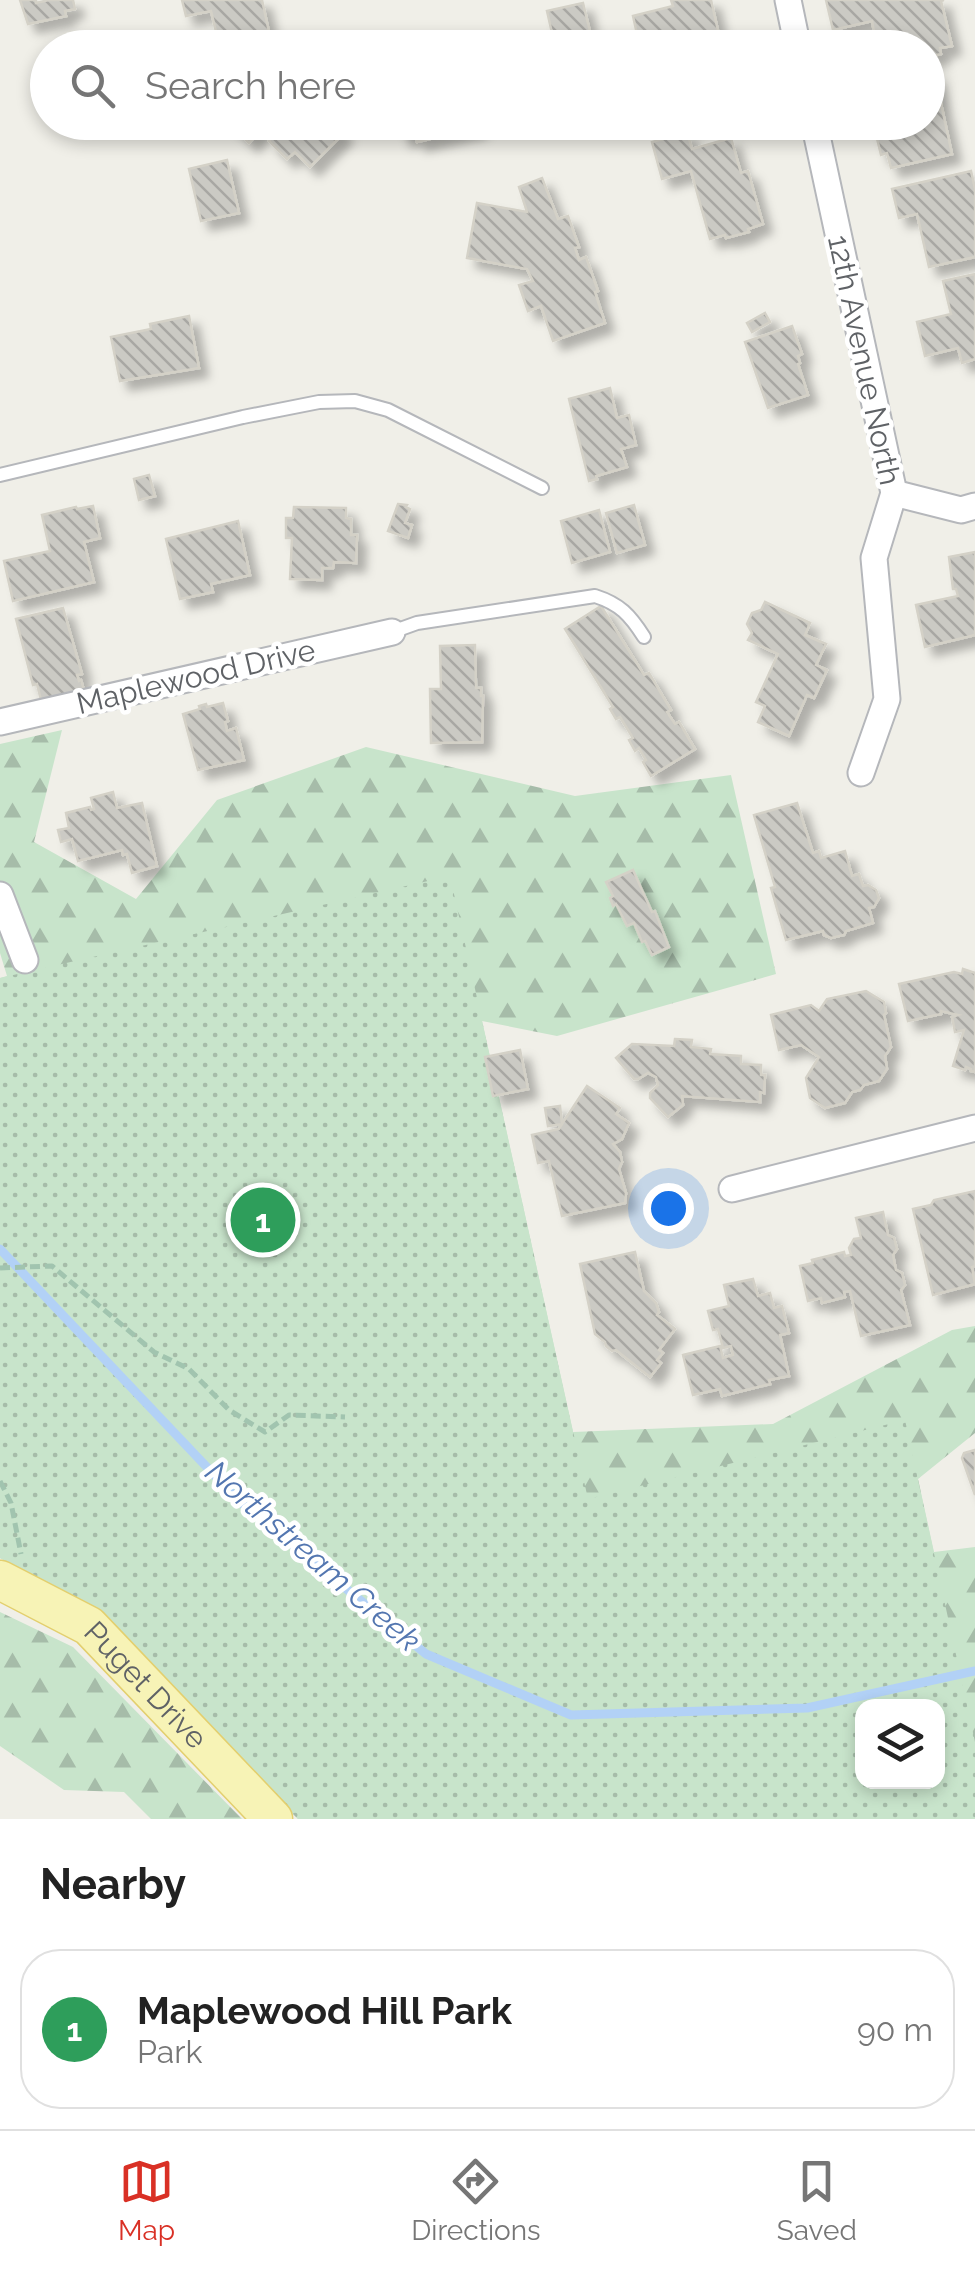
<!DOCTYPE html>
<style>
:root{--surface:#fff;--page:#f2f2f2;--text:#222;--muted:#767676;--line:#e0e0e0;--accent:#d93025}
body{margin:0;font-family:Raleway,sans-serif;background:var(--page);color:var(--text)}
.controls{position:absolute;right:30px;bottom:30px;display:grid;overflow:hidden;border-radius:20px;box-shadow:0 5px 15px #0003}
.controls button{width:90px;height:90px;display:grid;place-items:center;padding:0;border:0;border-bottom:2px solid var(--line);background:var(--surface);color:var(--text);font:50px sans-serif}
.you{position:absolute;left:668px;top:1208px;width:35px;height:35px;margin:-25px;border:8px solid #fff;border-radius:50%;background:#1a73e8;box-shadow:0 0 0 15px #1a73e833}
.badge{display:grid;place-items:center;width:65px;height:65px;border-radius:50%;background:var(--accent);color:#fff;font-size:32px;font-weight:700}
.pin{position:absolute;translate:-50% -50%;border:5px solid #fff;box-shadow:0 2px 10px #0006}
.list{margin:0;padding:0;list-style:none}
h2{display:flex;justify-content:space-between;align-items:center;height:130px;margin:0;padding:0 40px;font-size:42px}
h2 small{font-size:32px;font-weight:400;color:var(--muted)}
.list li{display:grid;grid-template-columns:65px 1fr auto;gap:30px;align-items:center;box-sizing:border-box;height:160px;margin:0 20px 20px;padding:0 20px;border:2px solid var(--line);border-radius:40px}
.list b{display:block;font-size:38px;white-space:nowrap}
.list p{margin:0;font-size:32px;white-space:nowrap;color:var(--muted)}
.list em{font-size:32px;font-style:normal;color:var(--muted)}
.icon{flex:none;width:55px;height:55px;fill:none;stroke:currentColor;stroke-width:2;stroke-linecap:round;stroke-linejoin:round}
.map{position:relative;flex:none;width:975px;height:1819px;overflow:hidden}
.search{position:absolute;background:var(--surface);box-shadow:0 5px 15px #0003;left:30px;right:30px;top:30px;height:110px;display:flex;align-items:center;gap:25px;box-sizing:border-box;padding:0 35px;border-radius:55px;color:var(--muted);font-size:38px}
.sheet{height:310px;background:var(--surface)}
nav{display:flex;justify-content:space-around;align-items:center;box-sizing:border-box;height:140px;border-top:2px solid var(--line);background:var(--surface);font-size:28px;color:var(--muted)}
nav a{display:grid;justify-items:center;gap:5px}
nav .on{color:var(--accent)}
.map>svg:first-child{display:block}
</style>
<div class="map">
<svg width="975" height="1819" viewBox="0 0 975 1819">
<defs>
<pattern id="forest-firs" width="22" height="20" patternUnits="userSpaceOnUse" patternTransform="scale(2.5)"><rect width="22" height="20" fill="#c8e4cb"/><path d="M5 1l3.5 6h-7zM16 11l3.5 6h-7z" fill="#a6bca9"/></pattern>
<pattern id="park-dots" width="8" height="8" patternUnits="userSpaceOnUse" patternTransform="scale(2.5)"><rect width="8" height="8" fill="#c8e4cb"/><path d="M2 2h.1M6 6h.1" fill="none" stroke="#a6bca9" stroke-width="1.8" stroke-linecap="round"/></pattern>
<pattern id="building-back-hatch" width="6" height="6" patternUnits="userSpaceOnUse" patternTransform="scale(2.5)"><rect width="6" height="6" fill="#cbcac4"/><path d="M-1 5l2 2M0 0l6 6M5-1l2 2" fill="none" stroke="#a8a7a3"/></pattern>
<filter id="shadow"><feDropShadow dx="9" dy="9" stdDeviation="5" flood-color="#0004"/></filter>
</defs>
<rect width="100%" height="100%" fill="#f0efe8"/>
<g fill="url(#forest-firs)" fill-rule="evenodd">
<path d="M62 730 34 842 136 899 217 800 366 747 575 796 731 775 776 974 557 1036 482 1021 573 1432 773 1424 952 1330 975 1326V1433L918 1479 934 1552 975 1547V1819H298L92 1606 0 1558V978L7 976 0 953V744ZM862 1706H938V1782H862Z"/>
<path d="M0 1612 73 1647 242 1819H151L124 1792 64 1790 0 1746Z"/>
</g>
<path fill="url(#park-dots)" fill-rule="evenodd" d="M450 876 588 1499 905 1420 975 1742V1819H298L92 1606 0 1558V978ZM862 1706H938V1782H862Z"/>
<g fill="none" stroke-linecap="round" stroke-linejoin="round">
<path stroke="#b2d1f6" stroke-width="9" d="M0 1249 239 1501 426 1654 571 1715 807 1708 975 1671"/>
</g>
<g fill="url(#building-back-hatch)" stroke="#d4d1c7" stroke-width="2.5" filter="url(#shadow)">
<path d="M20 0H36V3L49 0H73L75 9 65 11 66 16 28 24Z"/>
<path d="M182 0H262L271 41 244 48H220L211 11 186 16Z"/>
<path d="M671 0H711L722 48H640L633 16 673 6Z"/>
<path d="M826 0H944L941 1 952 46 940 48 941 54 928 57V48H874L871 37H875L872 21 833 30Z"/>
<path d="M583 3 594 48H519L517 41 552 33 547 11Z"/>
<path d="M935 76 952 154 891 168 887 153 881 155 873 122H928V77Z"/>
<path d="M229 122H333L344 133 310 167 295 152 287 159 269 141 276 133 267 124 249 143Z"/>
<path d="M398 122H477L478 128 417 142 415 135 402 138Z"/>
<path d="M687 132 692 149 731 138 741 173 748 171 763 224 748 229 749 232 726 238 725 235 710 239 691 171 662 179 652 142Z"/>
<path d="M227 160 239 213 201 221 189 169Z"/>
<path d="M971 171 975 189V257L929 267 917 214 899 218 892 189Z"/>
<path d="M542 178 558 219 568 216 579 247 575 248 579 260 586 257 598 291 595 292 605 323 553 341 541 306 528 311 519 285 533 281 527 269 467 258 477 203 527 212 519 187Z"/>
<path d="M975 274V359L962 363 958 348 925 356 917 322 951 314 943 281Z"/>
<path d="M765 313 770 322 752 332 747 323Z"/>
<path d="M189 316 199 368 120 381 111 337 151 329 150 324Z"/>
<path d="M792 326 802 354 798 356 800 363 798 364 808 395 768 408 745 342Z"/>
<path d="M610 388 617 418 629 415 636 445 621 449 627 467 596 476 597 479 589 481 569 399Z"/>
<path d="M149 475 155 496 139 500 134 479Z"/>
<path d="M398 504 407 505 406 507 410 509 405 523 412 525 408 538 388 531Z"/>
<path d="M634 505 645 545 617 553 606 513Z"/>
<path d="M93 506 100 538 84 542 94 582 13 601 4 561 50 551 42 515 76 507 77 509Z"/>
<path d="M294 507 346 508V518L351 519V535H357L356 563 334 562 333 568H322V580L290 579 292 538H286V518H293Z"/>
<path d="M599 510 610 552 572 563 561 521Z"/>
<path d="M238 521 250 575 211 584 213 592 180 599 166 539Z"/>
<path d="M975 552V635L925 647 916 605 958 596 956 589H953L949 557Z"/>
<path d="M765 602 810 623 805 635 826 644 816 665 827 670 814 698 807 695 789 736 758 722 765 706 756 702 778 654 748 640 752 633 747 624 752 613 761 610Z"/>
<path d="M601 606 644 675 649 673 671 710 667 712 675 724 679 722 695 749 651 776 643 762 646 760 639 748 635 751 629 740 633 738 620 717 616 719 610 709 613 707 565 629Z"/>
<path d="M63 608 82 674 77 675 79 681 81 680 84 690 41 700 37 684 33 685 16 619Z"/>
<path d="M475 645 476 688H481V696H483L482 742 431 743 430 689H441L440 646Z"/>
<path d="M223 703 228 721 225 722 227 731 236 728 244 760 198 770 183 714 200 709 199 706 206 704 207 707Z"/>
<path d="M113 792 117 808 142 803 157 866 132 873 127 854 123 855 122 850 78 861 72 839 61 842 58 830 69 828 66 813 90 807 91 810 94 809 91 798Z"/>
<path d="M797 803 813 853 819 851 821 858 845 851 852 876 859 874 863 886 868 885 876 890 879 898 874 907 869 908 873 923 846 931 844 935 831 938 824 935 823 931 786 940 771 888 775 887 754 815Z"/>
<path d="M633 870 652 912 655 911 669 947 652 955 645 941 642 942 634 923 627 926 616 904 613 906 610 898 613 896 606 882Z"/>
<path d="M963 969 975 973V1072L971 1071V1069L966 1067 965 1070 953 1066 964 1030 955 1032 952 1017 958 1015 941 1011V1014L908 1021 899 984 954 972 962 974Z"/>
<path d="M866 991 884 1002 886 1013 884 1015 891 1047 885 1056 887 1069 879 1081 864 1085 860 1090 852 1092 845 1103 825 1108 810 1098 806 1078 819 1057 801 1045 779 1050 771 1015 811 1005 819 1011 827 999Z"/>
<path d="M675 1039 692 1040 691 1047 711 1049 710 1054 741 1056V1064L761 1065V1075H765L764 1093 760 1092V1102L682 1096 683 1105 668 1117 650 1098V1093L658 1085 656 1077 648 1073 638 1079H634L616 1058 632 1044 674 1046Z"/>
<path d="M520 1050 528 1089 493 1096 485 1057Z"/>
<path d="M587 1086 620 1108 616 1114 629 1123 622 1139 613 1144 620 1152 622 1162 619 1169 626 1193 625 1203 562 1216 549 1161 538 1163 532 1135 559 1129 562 1124 548 1126 545 1108 560 1106 562 1124Z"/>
<path d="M975 1191V1266L972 1267 975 1284 933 1295 913 1209 931 1205 934 1200Z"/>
<path d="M883 1212 888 1235 894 1238 897 1249 893 1255 896 1270 902 1273 905 1285 901 1290 910 1325 861 1336 850 1291 844 1292 845 1297 822 1303 821 1298 808 1301 800 1266 813 1263 812 1260 844 1252 845 1256 851 1255 849 1248 854 1239 861 1238 856 1218Z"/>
<path d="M635 1252 644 1291 656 1303 659 1312 657 1315 675 1329 659 1350 663 1353 657 1360 661 1363 650 1377 616 1350 612 1351 606 1346 605 1342 595 1334 580 1264Z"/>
<path d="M753 1279 758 1296 770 1293 774 1308 782 1306 789 1333 780 1335 789 1376 769 1380 770 1384 722 1396 720 1389 693 1395 683 1355 720 1346 723 1358 733 1355 731 1346 723 1348 718 1329 713 1330 708 1311 729 1306 724 1285Z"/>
<path d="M975 1450V1495L962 1458 964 1453Z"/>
</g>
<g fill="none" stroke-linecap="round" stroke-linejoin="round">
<g stroke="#b5b7bb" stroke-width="16">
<g id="lane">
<path d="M0 475 243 417 319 402 355 401 388 410 542 488"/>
<path d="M392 632 417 623 595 596C620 604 630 615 644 637"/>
</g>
</g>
<g stroke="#b5b7bb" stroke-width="29">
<g id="street">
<path d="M788 0 798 48"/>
<path d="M814 122 894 493 874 558 887 699 861 773"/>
<path d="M894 493 961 510 975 506"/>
<path d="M0 722 392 632"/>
<path d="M0 895 25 960"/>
<path d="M732 1189 975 1128"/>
</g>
</g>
<g stroke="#e3cf6e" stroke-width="41">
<g id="primary">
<path id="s1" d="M0 1580 89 1626 273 1819"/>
</g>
</g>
<g stroke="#a1c4af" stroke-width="5" stroke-dasharray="10 5" stroke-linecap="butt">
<path d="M0 1268 52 1266 154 1352 189 1369 229 1410 265 1432 289 1415 345 1417"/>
<path d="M0 1481 11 1503 21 1554"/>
</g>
<use href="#lane" stroke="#fff" stroke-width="12"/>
<use href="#street" stroke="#fff" stroke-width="25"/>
<use href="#primary" stroke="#f7f3b6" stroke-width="38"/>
</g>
<g text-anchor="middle" stroke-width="9" stroke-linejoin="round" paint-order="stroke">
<g font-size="30" fill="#5f6266" stroke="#fff">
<text transform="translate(864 360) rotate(78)" y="10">12th Avenue North</text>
<text transform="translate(196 677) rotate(-13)" y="10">Maplewood Drive</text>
<text dy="10" stroke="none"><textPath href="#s1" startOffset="182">Puget Drive</textPath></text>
</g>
<g font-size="32" font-style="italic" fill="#5376b0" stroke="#fff">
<text transform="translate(313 1556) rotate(41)" y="11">Northstream Creek</text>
</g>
</g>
</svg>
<div class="controls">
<button><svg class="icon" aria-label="layers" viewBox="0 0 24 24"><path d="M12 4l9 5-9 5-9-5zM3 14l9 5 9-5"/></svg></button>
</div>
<div class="you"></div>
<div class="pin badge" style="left:263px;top:1220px;background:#2e9e5b">1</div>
<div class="search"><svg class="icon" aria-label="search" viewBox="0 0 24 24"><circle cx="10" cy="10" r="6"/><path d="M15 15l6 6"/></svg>Search here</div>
</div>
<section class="sheet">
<h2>Nearby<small></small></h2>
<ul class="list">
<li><span class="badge" style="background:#2e9e5b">1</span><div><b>Maplewood Hill Park</b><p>Park</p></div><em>90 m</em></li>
</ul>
</section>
<nav>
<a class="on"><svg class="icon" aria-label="map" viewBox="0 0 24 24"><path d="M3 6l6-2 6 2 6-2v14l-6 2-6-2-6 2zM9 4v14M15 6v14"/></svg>Map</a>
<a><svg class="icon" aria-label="directions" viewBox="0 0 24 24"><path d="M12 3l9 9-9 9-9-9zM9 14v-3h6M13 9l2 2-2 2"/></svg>Directions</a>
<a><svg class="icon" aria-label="saved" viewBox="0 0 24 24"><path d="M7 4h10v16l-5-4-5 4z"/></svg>Saved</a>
</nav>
